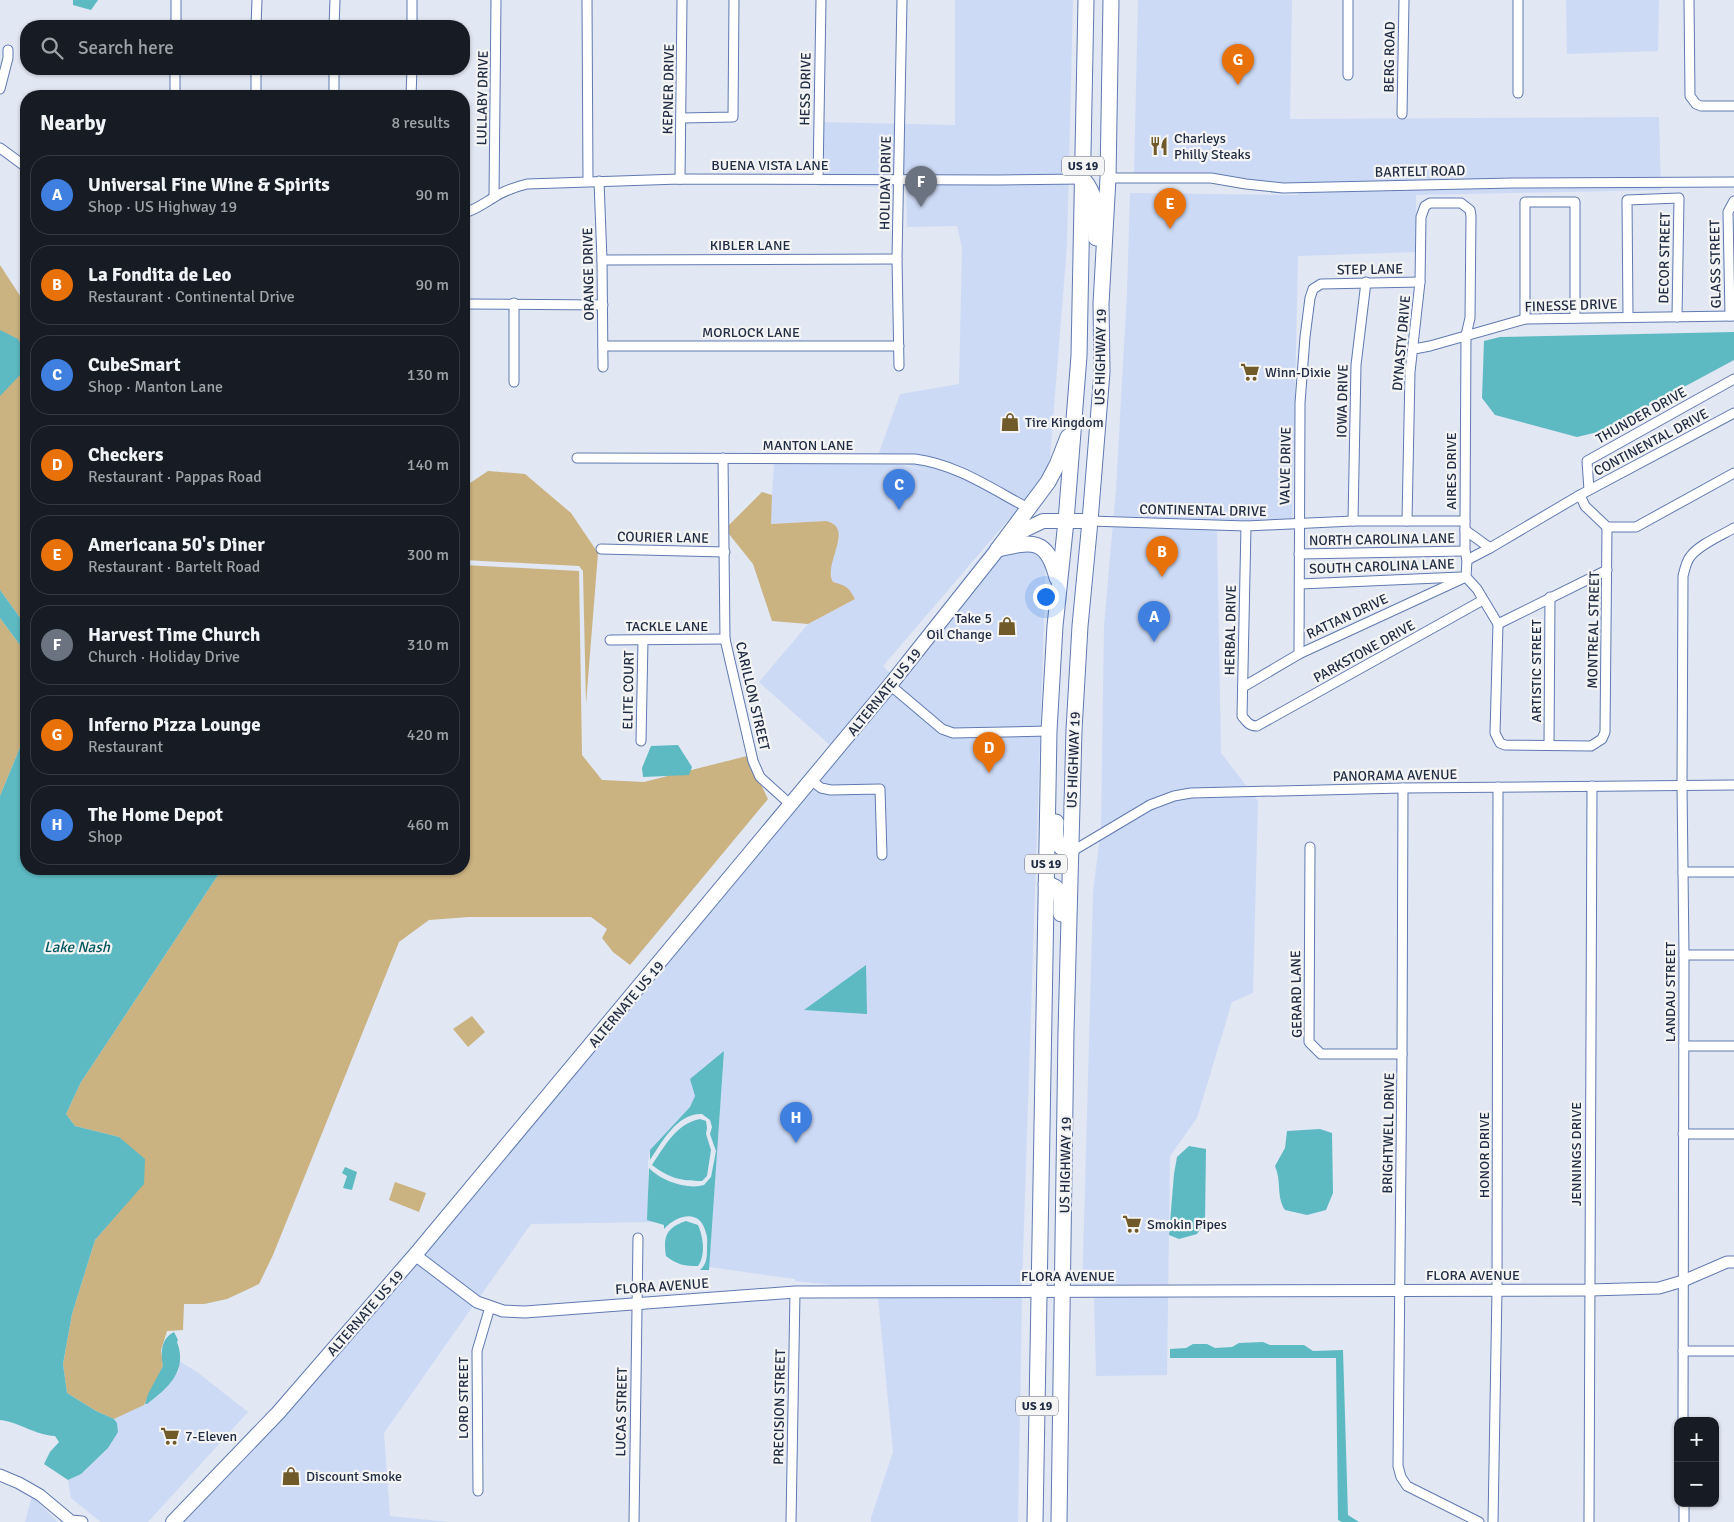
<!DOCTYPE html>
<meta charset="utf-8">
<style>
:root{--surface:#171b24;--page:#242831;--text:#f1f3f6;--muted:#9ea1a6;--line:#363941;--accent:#b7ae9a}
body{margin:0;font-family:Signika,sans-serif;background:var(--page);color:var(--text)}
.controls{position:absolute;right:15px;bottom:15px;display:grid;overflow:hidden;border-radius:10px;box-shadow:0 1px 4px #0004}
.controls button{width:45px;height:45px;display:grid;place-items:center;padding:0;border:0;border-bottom:1px solid var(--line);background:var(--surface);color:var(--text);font:25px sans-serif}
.you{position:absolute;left:1045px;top:596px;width:18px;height:18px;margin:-12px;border:4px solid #fff;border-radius:50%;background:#1a73e8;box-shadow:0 0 0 8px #1a73e833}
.badge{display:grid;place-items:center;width:32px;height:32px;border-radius:50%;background:var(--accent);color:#fff;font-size:16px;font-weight:700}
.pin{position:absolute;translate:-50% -41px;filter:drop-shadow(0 1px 2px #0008)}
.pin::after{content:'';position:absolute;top:26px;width:18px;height:15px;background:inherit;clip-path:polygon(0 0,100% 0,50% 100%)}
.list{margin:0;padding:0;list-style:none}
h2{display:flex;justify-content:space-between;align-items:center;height:65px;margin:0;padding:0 20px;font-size:21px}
h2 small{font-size:16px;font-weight:400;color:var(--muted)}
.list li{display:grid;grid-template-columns:32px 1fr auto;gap:15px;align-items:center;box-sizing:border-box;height:80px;margin:0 10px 10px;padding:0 10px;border:1px solid var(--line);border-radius:20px}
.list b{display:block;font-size:19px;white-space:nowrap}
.list p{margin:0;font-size:16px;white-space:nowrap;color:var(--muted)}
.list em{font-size:16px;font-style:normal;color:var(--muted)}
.icon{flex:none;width:28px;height:28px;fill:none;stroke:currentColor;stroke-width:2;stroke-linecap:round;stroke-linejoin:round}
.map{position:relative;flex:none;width:1734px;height:1522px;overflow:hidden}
.search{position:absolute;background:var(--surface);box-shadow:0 1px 4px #0004;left:20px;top:20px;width:450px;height:55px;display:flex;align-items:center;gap:12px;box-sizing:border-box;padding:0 18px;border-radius:20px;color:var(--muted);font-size:19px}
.panel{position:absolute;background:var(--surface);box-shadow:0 1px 4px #0004;left:20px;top:90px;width:450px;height:785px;border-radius:20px}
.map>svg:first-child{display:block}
</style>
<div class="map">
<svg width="1734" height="1522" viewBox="0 0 1734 1522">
<rect width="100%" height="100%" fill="#e1e7f3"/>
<g fill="#cddaf5" fill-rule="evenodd">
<path d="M955 0H1073L1067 245 1049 470 995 544 832 747 759 682 808 624 855 599 832 582 830 566 839 540 826 521 770 524 774 464 878 459 935 473 878 456 900 394 959 384 962 248 957 226 907 227 906 187 819 186V122L955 125ZM1009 519H1010L890 673 883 666Z"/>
<path d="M1138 0H1292L1290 119 1659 117 1661 190 1416 195 1417 252 1298 256 1292 530 1217 531 1221 753 1258 801 1253 993 1232 1002 1197 1118 1170 1156 1167 1375 1096 1376 1094 1296H1082L1090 1006 1093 892 1101 828 1104 625 1116 489 1127 292 1130 193 1298 195V186L1134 174Z"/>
<path d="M1566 0H1659L1658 51 1567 54Z"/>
<path d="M1024 548 1037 552 1046 559 1022 1285 853 1287 795 1281V1279L709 1267 724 1052 695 1096 690 1107 650 1150 648 1162V1219L655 1222 531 1224 479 1298 422 1254 1000 553Z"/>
<path d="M416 1262 473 1306 384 1433 390 1516 449 1522H180Z"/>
<path d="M1022 1295 1018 1522H871V1518L893 1452 878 1297Z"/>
<path d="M179 1361 197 1372 248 1412 148 1522H101L71 1498 68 1480 81 1474 108 1448 117 1423 114 1419 153 1400 161 1393 179 1371Z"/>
<path d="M32 1496 58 1522H25Z"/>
</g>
<g fill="#cab281">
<path d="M0 265 26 305V626L0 590Z"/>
<path d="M488 471 525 474 571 513 598 553 586 704 583 571 579 566 464 560V487Z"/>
<path d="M762 492 772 495 771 524 826 521C856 528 822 564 833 582 846 586 848 586 855 599L808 624 772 621 753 564 725 529Z"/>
<path d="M464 565 579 571 582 755 602 780 644 782 747 756 768 799 630 965 613 952 602 938 607 929 591 917H469L429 920 399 942 273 1255 259 1284 227 1299 204 1304H184L183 1330 167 1331 161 1350 163 1366 144 1405 114 1419 96 1411 67 1393 63 1364 72 1314 95 1240 144 1183 119 1137 75 1126 66 1114 81 1082 222 869H464Z"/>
<path d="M0 618 26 653V733L0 796Z"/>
<path d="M472 1016 485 1032 468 1047 453 1029Z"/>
<path d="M395 1182 426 1193 419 1212 389 1200Z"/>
</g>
<g fill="#5db9c2">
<path d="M73 0H98L91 10 73 5Z"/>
<path d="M0 330 18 339 23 348 24 359 22 373 0 396Z"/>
<path d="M1734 332V360L1602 431 1577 437 1495 415 1482 398 1484 341 1500 337Z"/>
<path d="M0 590 26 626V653L0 618Z"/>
<path d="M26 733V869H222L81 1082 66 1114 75 1126 119 1137 145 1159 144 1184 95 1240 72 1314 63 1364 67 1393 96 1411 114 1419 117 1423 118 1432 108 1448 81 1474 68 1480 44 1464 50 1452 59 1442 55 1436C34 1435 20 1422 0 1420V796Z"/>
<path d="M678 745 692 767 689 775 643 777 642 768 651 746Z"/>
<path d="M866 965 867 1014 804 1010Z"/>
<path d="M724 1051 709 1270H700C707 1264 707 1257 707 1249 707 1244 708 1238 706 1233 700 1208 677 1215 664 1229V1225L647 1220 649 1168C661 1181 688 1190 704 1185L711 1177 716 1151 710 1134 712 1127 710 1120 702 1114C677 1113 662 1142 650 1160V1150L690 1107 695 1096 690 1079Z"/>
<path d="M700 1119 706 1121 707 1128 706 1134 711 1150 707 1176 702 1181C681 1181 669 1178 652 1165 664 1147 677 1123 700 1119Z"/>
<path d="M1320 1129 1332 1133 1333 1193 1326 1210 1307 1215 1285 1210C1276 1196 1282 1183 1275 1166L1285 1148 1287 1131Z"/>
<path d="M1189 1146 1206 1149 1205 1221 1197 1234 1179 1239 1169 1235 1174 1174 1177 1157Z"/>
<path d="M345 1167 357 1172 352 1190 343 1188 347 1176 342 1173Z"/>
<path d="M686 1221 698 1225C703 1236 706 1255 698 1266 685 1266 677 1265 666 1256 663 1236 666 1228 686 1221Z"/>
<path d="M174 1332 178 1340 177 1342C188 1371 168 1388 147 1404H145L148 1394 163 1366C161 1354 160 1339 174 1332Z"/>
<path d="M1263 1342 1270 1345H1304L1313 1351 1343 1350 1348 1515 1359 1522H1342L1338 1520 1336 1358H1170V1349L1186 1348 1193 1344H1207L1215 1348 1232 1347 1239 1343Z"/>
</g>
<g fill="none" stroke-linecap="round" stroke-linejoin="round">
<g stroke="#607ab0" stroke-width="11">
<g id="minor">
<path d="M587 0 588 181"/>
<path d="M1348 0V75"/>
<path d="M1689 0 1690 96 1696 104 1701 106H1734"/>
<path d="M176 26V0"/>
<path d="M256 26 257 0"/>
<path d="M334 26 335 0"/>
<path d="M412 26V0"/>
<path d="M0 89 8 58V50"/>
<path d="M1518 93V0"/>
<path d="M175 96V69"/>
<path d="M256 96V69"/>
<path d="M334 96V69"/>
<path d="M411 96 412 69"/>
<path d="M1402 114 1404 0"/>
<path d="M682 118 733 117 734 0"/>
<path d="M0 148 26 167"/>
<path d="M1108 178H1211L1246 184 1283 188 1513 183 1734 182"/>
<path d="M680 179 682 0"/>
<path d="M818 179 821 0"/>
<path d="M599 181 602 260 603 367"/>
<path d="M494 196 496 0"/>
<path d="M464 213C475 210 483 204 493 198 503 191 515 187 527 184L680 179 998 180 1083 179"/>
<path d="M602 260 897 259"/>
<path d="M514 303V382"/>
<path d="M464 304 603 305"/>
<path d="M1628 316 1627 200 1679 198 1677 317"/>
<path d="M1730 316 1728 212 1734 201"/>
<path d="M1525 319V202H1575V318"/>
<path d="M603 346H899"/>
<path d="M1414 349 1430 346 1525 319 1734 316"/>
<path d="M899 366 897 259 902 0"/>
<path d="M577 458 915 459C956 464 992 489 1028 508"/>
<path d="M723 458 725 639 753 761 760 777 791 805"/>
<path d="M1589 490 1587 461 1734 379"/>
<path d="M1580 495 1585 506 1607 527H1636L1734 473"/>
<path d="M1090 521 1246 526 1353 521H1465"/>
<path d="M1353 521 1356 365 1366 282"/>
<path d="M1407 521 1410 372 1420 282 1421 217 1425 206 1430 203H1461L1470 210 1471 216 1470 318 1466 335 1465 521V551L1467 560 1466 577 1477 589 1498 624 1495 733 1500 743 1505 745 1591 746 1602 739 1605 732 1607 527"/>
<path d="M1246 526 1242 716C1247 722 1249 726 1257 726L1483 600"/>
<path d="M1465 530 1490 548"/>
<path d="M601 549 725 552"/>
<path d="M1299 554 1465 551"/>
<path d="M1467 560 1490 548 1580 495 1734 413"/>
<path d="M1300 584 1461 577"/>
<path d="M1498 624 1607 570"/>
<path d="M610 640 725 639"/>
<path d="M1299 654 1300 403 1305 337 1310 298 1313 289 1321 284 1420 282"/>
<path d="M890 685 942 729 953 733 1049 731"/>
<path d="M1243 687 1299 654 1466 577"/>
<path d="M641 741 643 640"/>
<path d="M1549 744 1550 597"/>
<path d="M811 780 821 788 831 790 880 789 882 855"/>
<path d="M1403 788 1402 1054 1398 1466 1401 1477 1407 1486 1479 1522"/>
<path d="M1310 847 1309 1042 1321 1054H1402"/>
<path d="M1071 852 1150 805 1174 796 1191 793 1403 788 1734 785"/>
<path d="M1683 872H1734"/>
<path d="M1684 955H1734"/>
<path d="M1684 1046H1734"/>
<path d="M1683 1134H1734"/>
<path d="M1683 1351H1734"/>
<path d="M1683 1421 1684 955 1682 785 1683 576C1685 569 1686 562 1690 557 1698 545 1722 535 1734 528"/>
<path d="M478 1491 477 1351 490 1307"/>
<path d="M1684 1503V1522"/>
<path d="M634 1522 638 1238"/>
<path d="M791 1522 795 1292"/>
<path d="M1493 1522 1497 1290 1498 787"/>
<path d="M1589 1522 1592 786"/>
</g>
</g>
<g stroke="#607ab0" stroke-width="13">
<g id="tertiary">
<path d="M415 1255 477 1302 503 1311 525 1312 795 1292 1590 1290 1659 1288 1683 1281 1727 1262H1734"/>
<path d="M0 1475 19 1483 40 1495 71 1521 82 1522"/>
</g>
</g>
<g stroke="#607ab0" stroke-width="16">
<path id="secondary" d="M173 1522 278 1413 415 1255 890 685 998 549 1022 531 1043 521H1090"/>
</g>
<g stroke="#607ab0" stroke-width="17">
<g id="trunk">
<path d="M1083 179C1099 198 1096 215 1096 238"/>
<path d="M998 549 1048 482 1057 465 1068 437"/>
<path d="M998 549C1033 541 1047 538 1057 578"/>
<path d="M1056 822C1055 837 1054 847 1071 852"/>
<path d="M1046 884C1064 887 1061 899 1061 914"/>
<path d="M1035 1522 1049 731 1055 626 1066 521 1079 356 1086 0"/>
<path d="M1059 1522 1066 1032 1074 730 1080 626 1090 521 1102 372 1101 304 1108 178 1111 0"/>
</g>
</g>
<use href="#minor" stroke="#fff" stroke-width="9"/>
<use href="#tertiary" stroke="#fff" stroke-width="11"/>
<use href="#secondary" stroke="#fff" stroke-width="14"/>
<use href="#trunk" stroke="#fff" stroke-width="15"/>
</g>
<defs>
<g id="restaurant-bare" transform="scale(1.5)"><path d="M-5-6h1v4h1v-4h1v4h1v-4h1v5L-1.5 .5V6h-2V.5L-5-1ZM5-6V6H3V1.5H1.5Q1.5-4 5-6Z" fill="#715a2a" stroke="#f4f4f4" stroke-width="2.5" paint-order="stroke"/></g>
<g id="supermarket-bare" transform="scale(1.5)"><path d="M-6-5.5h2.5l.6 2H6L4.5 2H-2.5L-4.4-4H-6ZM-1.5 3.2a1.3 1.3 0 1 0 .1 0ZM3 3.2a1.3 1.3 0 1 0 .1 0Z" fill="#715a2a" stroke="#f4f4f4" stroke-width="2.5" paint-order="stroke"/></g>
<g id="shop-bare" transform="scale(1.5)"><path d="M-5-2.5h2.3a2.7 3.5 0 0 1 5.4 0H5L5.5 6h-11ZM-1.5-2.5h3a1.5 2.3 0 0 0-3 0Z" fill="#715a2a" stroke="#f4f4f4" stroke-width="2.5" paint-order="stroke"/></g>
</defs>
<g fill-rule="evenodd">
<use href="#restaurant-bare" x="1159" y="146"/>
<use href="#supermarket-bare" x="1250" y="372"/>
<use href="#shop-bare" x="1010" y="422"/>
<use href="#shop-bare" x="1007" y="626"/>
<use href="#supermarket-bare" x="1132" y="1224"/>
<use href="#supermarket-bare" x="170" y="1436"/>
<use href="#shop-bare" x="291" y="1476"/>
</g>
<g text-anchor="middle" stroke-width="4.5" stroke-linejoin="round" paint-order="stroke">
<g fill="#f4f4f4" stroke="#606979" stroke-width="1">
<rect x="1062" y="156.5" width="42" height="19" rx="4"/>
<rect x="1025" y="854.5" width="42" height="19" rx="4"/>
<rect x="1016" y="1396.5" width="42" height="19" rx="4"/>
</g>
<g font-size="12" font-weight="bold" fill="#212d44">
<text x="1083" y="170">US 19</text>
<text x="1046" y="868">US 19</text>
<text x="1037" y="1410">US 19</text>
</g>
<g font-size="14" fill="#212d44" stroke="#f4f4f4">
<text transform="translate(1389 57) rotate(-89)" y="5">BERG ROAD</text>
<text transform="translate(668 89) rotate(-89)" y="5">KEPNER DRIVE</text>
<text transform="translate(805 89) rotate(-89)" y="5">HESS DRIVE</text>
<text transform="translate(482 98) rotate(-89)" y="5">LULLABY DRIVE</text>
<text x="770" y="170">BUENA VISTA LANE</text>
<text transform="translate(1420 171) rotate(-1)" y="5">BARTELT ROAD</text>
<text transform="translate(885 183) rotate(-89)" y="5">HOLIDAY DRIVE</text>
<text x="750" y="250">KIBLER LANE</text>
<text transform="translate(1664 258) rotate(-89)" y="5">DECOR STREET</text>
<text transform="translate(1715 264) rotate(-91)" y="5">GLASS STREET</text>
<text transform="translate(1370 269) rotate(-1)" y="5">STEP LANE</text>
<text transform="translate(588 274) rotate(-91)" y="5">ORANGE DRIVE</text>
<text transform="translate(1571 305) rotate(-2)" y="5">FINESSE DRIVE</text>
<text x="751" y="337">MORLOCK LANE</text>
<text transform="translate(1401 343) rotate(-85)" y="5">DYNASTY DRIVE</text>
<text transform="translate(1100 357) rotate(-89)" y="5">US HIGHWAY 19</text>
<text transform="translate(1342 401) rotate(-89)" y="5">IOWA DRIVE</text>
<text transform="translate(1641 415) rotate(-29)" y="5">THUNDER DRIVE</text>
<text transform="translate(1651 442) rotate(-28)" y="5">CONTINENTAL DRIVE</text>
<text x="808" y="450">MANTON LANE</text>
<text transform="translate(1285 466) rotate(-89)" y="5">VALVE DRIVE</text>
<text transform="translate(1451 471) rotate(-90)" y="5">AIRES DRIVE</text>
<text transform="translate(1203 510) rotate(1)" y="5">CONTINENTAL DRIVE</text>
<text transform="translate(663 537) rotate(1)" y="5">COURIER LANE</text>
<text transform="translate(1382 539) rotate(-1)" y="5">NORTH CAROLINA LANE</text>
<text transform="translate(1382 566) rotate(-2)" y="5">SOUTH CAROLINA LANE</text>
<text transform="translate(1347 616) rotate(-25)" y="5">RATTAN DRIVE</text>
<text x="667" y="631">TACKLE LANE</text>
<text transform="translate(1230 630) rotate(-89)" y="5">HERBAL DRIVE</text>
<text transform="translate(1593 630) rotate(-89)" y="5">MONTREAL STREET</text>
<text transform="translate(1364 651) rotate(-29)" y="5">PARKSTONE DRIVE</text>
<text transform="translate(1536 671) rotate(-90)" y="5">ARTISTIC STREET</text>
<text transform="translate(628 690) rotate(-89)" y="5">ELITE COURT</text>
<text transform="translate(884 692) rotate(-51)" y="5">ALTERNATE US 19</text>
<text transform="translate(753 696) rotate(77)" y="5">CARILLON STREET</text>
<text transform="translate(1073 760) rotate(-88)" y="5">US HIGHWAY 19</text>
<text transform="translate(1395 775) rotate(-1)" y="5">PANORAMA AVENUE</text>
<text transform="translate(1670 992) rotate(-90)" y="5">LANDAU STREET</text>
<text transform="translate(1296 994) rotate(-91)" y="5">GERARD LANE</text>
<text transform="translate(626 1004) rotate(-50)" y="5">ALTERNATE US 19</text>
<text transform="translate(1388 1133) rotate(-89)" y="5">BRIGHTWELL DRIVE</text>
<text transform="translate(1576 1154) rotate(-90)" y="5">JENNINGS DRIVE</text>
<text transform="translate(1484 1155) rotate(-90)" y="5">HONOR DRIVE</text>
<text transform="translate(1065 1165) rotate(-89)" y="5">US HIGHWAY 19</text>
<text x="1473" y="1280">FLORA AVENUE</text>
<text x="1068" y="1281">FLORA AVENUE</text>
<text transform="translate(662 1286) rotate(-4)" y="5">FLORA AVENUE</text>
<text transform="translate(365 1313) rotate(-49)" y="5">ALTERNATE US 19</text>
<text transform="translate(463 1398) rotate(-90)" y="5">LORD STREET</text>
<text transform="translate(779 1407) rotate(-89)" y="5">PRECISION STREET</text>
<text transform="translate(621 1412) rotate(-89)" y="5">LUCAS STREET</text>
</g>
<g font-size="14" fill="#212d44" stroke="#f4f4f4" text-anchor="start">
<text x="1174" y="143">Charleys<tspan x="1174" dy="16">Philly Steaks</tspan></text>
<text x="1265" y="377">Winn-Dixie</text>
<text x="1025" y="427">Tire Kingdom</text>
<text x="992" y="623" text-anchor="end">Take 5<tspan x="992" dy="16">Oil Change</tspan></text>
<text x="1147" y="1229">Smokin Pipes</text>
<text x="185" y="1441">7-Eleven</text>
<text x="306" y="1481">Discount Smoke</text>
</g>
<g font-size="15" font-style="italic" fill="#00575e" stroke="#f4f4f4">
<text x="77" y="952">Lake Nash</text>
</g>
</g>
</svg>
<div class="controls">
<button>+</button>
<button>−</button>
</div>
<div class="you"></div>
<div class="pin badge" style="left:1154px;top:642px;background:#3f7fe0">A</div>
<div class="pin badge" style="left:1162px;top:577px;background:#e8710a">B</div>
<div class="pin badge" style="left:899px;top:510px;background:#3f7fe0">C</div>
<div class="pin badge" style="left:989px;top:773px;background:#e8710a">D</div>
<div class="pin badge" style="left:1170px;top:229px;background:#e8710a">E</div>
<div class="pin badge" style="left:921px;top:207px;background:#6b7280">F</div>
<div class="pin badge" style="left:1238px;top:85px;background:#e8710a">G</div>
<div class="pin badge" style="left:796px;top:1143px;background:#3f7fe0">H</div>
<div class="search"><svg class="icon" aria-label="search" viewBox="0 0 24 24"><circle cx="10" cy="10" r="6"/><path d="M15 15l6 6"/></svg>Search here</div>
<section class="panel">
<h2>Nearby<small>8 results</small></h2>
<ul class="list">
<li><span class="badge" style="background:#3f7fe0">A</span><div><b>Universal Fine Wine &amp; Spirits</b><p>Shop · US Highway 19</p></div><em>90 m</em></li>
<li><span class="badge" style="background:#e8710a">B</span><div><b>La Fondita de Leo</b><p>Restaurant · Continental Drive</p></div><em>90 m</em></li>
<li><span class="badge" style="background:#3f7fe0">C</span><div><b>CubeSmart</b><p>Shop · Manton Lane</p></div><em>130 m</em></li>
<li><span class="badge" style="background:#e8710a">D</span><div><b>Checkers</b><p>Restaurant · Pappas Road</p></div><em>140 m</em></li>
<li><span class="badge" style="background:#e8710a">E</span><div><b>Americana 50's Diner</b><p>Restaurant · Bartelt Road</p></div><em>300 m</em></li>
<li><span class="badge" style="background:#6b7280">F</span><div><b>Harvest Time Church</b><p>Church · Holiday Drive</p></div><em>310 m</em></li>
<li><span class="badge" style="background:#e8710a">G</span><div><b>Inferno Pizza Lounge</b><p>Restaurant</p></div><em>420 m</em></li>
<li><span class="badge" style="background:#3f7fe0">H</span><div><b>The Home Depot</b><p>Shop</p></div><em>460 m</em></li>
</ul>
</section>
</div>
